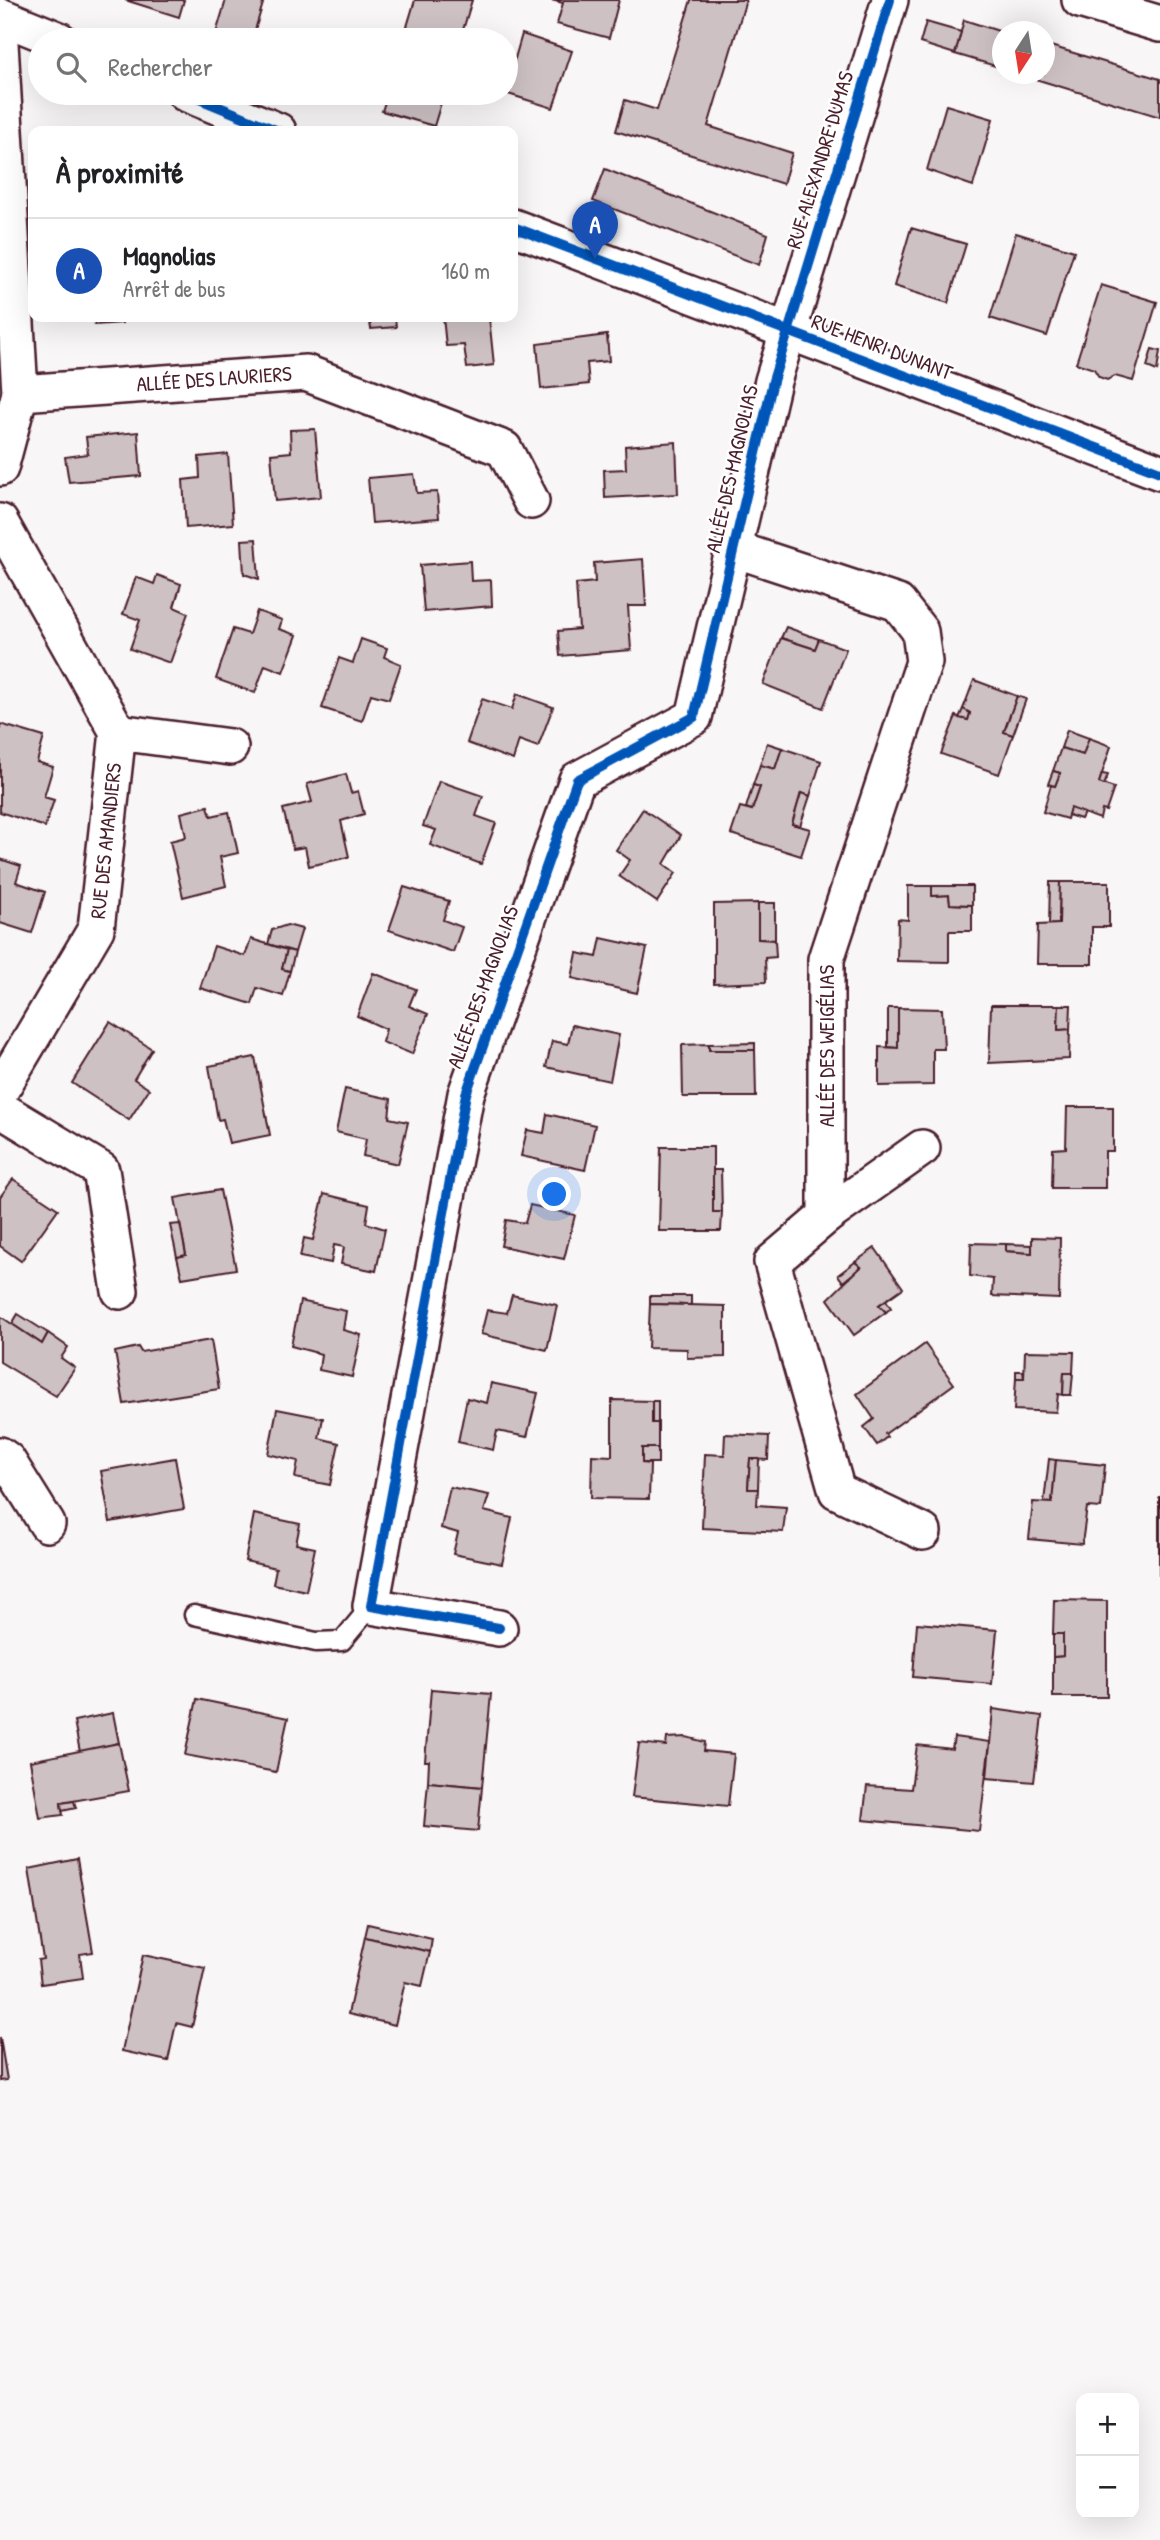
<!DOCTYPE html>
<html lang="fr">
<meta charset="utf-8">
<style>
:root{--surface:#fff;--page:#f6f6f6;--text:#202124;--muted:#757577;--line:#e0e0e0;--accent:#ea580c}
body{margin:0;font-family:"Patrick Hand",sans-serif;background:var(--page);color:var(--text)}
.controls{position:absolute;right:21px;bottom:21px;display:grid;overflow:hidden;border-radius:14px;box-shadow:0 7px 28px #0002}
.controls button{width:63px;height:63px;display:grid;place-items:center;padding:0;border:0;border-bottom:2px solid var(--line);background:var(--surface);color:var(--text);font:35px sans-serif}
.compass{position:absolute;left:992px;top:21px;width:63px;height:63px;border-radius:50%;background:var(--surface);box-shadow:0 7px 28px #0002;rotate:192deg}
.you{position:absolute;left:555px;top:1195px;width:24px;height:24px;margin:-18px;border:5px solid #fff;border-radius:50%;background:#1a73e8;box-shadow:0 0 0 10px #1a73e833}
.badge{display:grid;place-items:center;width:46px;height:46px;border-radius:50%;background:var(--accent);color:#fff;font-size:23px;font-weight:700}
.pin{position:absolute;translate:-50% -58px;filter:drop-shadow(0 2px 4px #0008)}
.pin::after{content:'';position:absolute;top:37px;width:24px;height:21px;background:inherit;clip-path:polygon(0 0,100% 0,50% 100%)}
.list{margin:0;padding:0;list-style:none}
h2{display:flex;justify-content:space-between;align-items:center;height:91px;margin:0;padding:0 28px;font-size:30px}
h2 small{font-size:23px;font-weight:400;color:var(--muted)}
.list li{display:grid;grid-template-columns:46px 1fr auto;gap:21px;align-items:center;box-sizing:border-box;height:105px;padding:0 28px;border-top:2px solid var(--line)}
.list b{display:block;font-size:26px;white-space:nowrap}
.list p{margin:0;font-size:23px;white-space:nowrap;color:var(--muted)}
.list em{font-size:23px;font-style:normal;color:var(--muted)}
.icon{flex:none;width:38px;height:38px;fill:none;stroke:currentColor;stroke-width:2;stroke-linecap:round;stroke-linejoin:round}
.map{position:relative;flex:none;width:1160px;height:2540px;overflow:hidden}
.search{position:absolute;background:var(--surface);box-shadow:0 7px 28px #0002;left:28px;top:28px;width:490px;height:77px;display:flex;align-items:center;gap:18px;box-sizing:border-box;padding:0 24px;border-radius:38px;color:var(--muted);font-size:26px}
.panel{position:absolute;background:var(--surface);box-shadow:0 7px 28px #0002;left:28px;top:126px;width:490px;height:196px;border-radius:14px}
.map>svg:first-child{display:block}
</style>
<div class="map">
<svg width="1160" height="2540" viewBox="0 0 1160 2540">
<rect width="100%" height="100%" fill="#f8f6f7"/>
<filter id="ink" filterUnits="userSpaceOnUse"><feTurbulence type="fractalNoise" baseFrequency=".0143" numOctaves="2"/><feDisplacementMap in="SourceGraphic" scale="14" xChannelSelector="R" yChannelSelector="G"/><feConvolveMatrix kernelMatrix="1 2 1 2 8 2 1 2 1" color-interpolation-filters="sRGB"/></filter>
<g filter="url(#ink)">
<g fill="#cdc1c4" stroke="#4a1f2b" stroke-width="2">
<path d="M125 0H184L179 17Z"/>
<path d="M226 0H264L252 40H214Z"/>
<path d="M415 0H472L460 40H403Z"/>
<path d="M551 0H619L609 38 557 24 563 3Z"/>
<path d="M691 0H746L708 126 792 153 783 184 616 131 625 100 657 110Z"/>
<path d="M964 20 1002 32V68L955 54Z"/>
<path d="M926 22 961 32 955 54 920 43Z"/>
<path d="M522 34 572 51 553 108 505 93Z"/>
<path d="M1044 44 1160 79V117L1019 74H1044Z"/>
<path d="M388 93H444L434 126 382 111Z"/>
<path d="M946 105 993 119 973 186 927 170Z"/>
<path d="M605 169 768 234 759 265 593 201Z"/>
<path d="M911 228 966 244 948 303 894 286Z"/>
<path d="M1016 233 1074 251 1047 336 990 318Z"/>
<path d="M1101 285 1157 302 1133 381 1115 376 1107 380 1099 377 1094 369 1076 363Z"/>
<path d="M94 317H122V323L95 325Z"/>
<path d="M369 317H395L396 327 371 329Z"/>
<path d="M443 317H489L494 365 467 368 464 345 446 346Z"/>
<path d="M607 335 609 361 587 363 589 384 541 389 537 344Z"/>
<path d="M1152 349 1160 351 1157 371 1147 367Z"/>
<path d="M315 429 321 497 275 501 271 454 291 452 290 430Z"/>
<path d="M138 432 141 476 69 482 65 457 88 454 86 437Z"/>
<path d="M676 442 678 494 605 498 604 470 626 469 625 446Z"/>
<path d="M228 454 233 524 186 528 183 480 200 478 199 457Z"/>
<path d="M414 474 417 493 437 492 439 518 372 523 368 478Z"/>
<path d="M256 539 259 579 244 574 242 540Z"/>
<path d="M643 559 646 606H628L631 650 560 656 558 631 579 629 576 584 595 582 594 563Z"/>
<path d="M470 561 471 581 491 580 492 606 424 612 420 565Z"/>
<path d="M157 575 181 584 174 607 188 613 170 663 130 649 140 620 123 614 136 577 154 584Z"/>
<path d="M257 611 282 620 279 629 297 635 283 672 265 665 255 693 216 679 233 629 249 634Z"/>
<path d="M786 627 819 639 815 649 781 638Z"/>
<path d="M781 638 815 649 819 639 846 649 823 708 763 684Z"/>
<path d="M361 639 387 648 384 657 401 664 389 699 371 694 362 721 322 708 339 658 353 663Z"/>
<path d="M974 680 1017 696 1004 732 1013 735 999 774 941 754 956 716 968 720 970 713 963 709Z"/>
<path d="M517 694 553 707 538 747 519 740 513 760 467 743 482 699 512 709Z"/>
<path d="M1017 696 1026 699 1013 735 1004 732Z"/>
<path d="M963 709 970 713 968 720 959 718Z"/>
<path d="M0 724 44 737 37 762 53 767 44 797 54 800 45 827 0 812Z"/>
<path d="M1067 730 1089 738 1083 755 1061 748Z"/>
<path d="M1089 738 1111 746 1099 783 1114 788 1106 811 1102 810 1100 819 1070 808 1067 819 1043 812 1051 785 1055 786 1060 773 1053 771 1061 748 1083 755Z"/>
<path d="M767 743 782 748 775 769 760 765Z"/>
<path d="M782 748 821 761 810 796 801 793 792 824 810 829 801 856 731 834 740 807 752 810 760 787 753 785 760 765 775 769Z"/>
<path d="M1053 771 1060 773 1055 786 1048 784Z"/>
<path d="M346 774 351 793 358 791 364 814 341 821 349 857 309 866 305 847 293 849 283 809 312 802 307 784Z"/>
<path d="M1102 774 1108 775 1104 785 1099 783Z"/>
<path d="M439 781 483 796 476 816 496 823 481 864 430 845 436 830 423 826Z"/>
<path d="M753 785 760 787 752 810 746 808Z"/>
<path d="M801 793 810 796 800 826 792 824Z"/>
<path d="M208 806 211 816 229 812 238 853 220 857 226 886 183 897 170 841 186 837 181 813Z"/>
<path d="M1070 808 1084 813 1081 819 1068 815Z"/>
<path d="M643 809 681 835 664 864 676 873 657 902 619 876 630 860 616 850Z"/>
<path d="M0 859 21 866 16 882 45 892 32 933 0 923Z"/>
<path d="M1050 882H1060L1059 924 1049 925Z"/>
<path d="M1060 882H1109V927H1092V964H1037L1038 925 1059 924Z"/>
<path d="M908 886H932V896L949 895 950 904 972 905V931H949V962L897 961 898 919 908 920Z"/>
<path d="M932 886H972V905L950 904 949 895 932 896Z"/>
<path d="M404 887 449 901 443 920 462 927 453 952 389 930Z"/>
<path d="M758 903H775V940L758 939Z"/>
<path d="M758 903V939L775 940 776 957 765 958 766 982 714 984V904Z"/>
<path d="M287 925 302 929 295 952 268 944 272 930Z"/>
<path d="M601 938 647 948 637 993 572 978 577 953 597 957Z"/>
<path d="M251 939 287 950 282 969 290 971 283 996 257 988 252 1004 200 988 214 946 245 956Z"/>
<path d="M287 950 295 952 290 971 282 969Z"/>
<path d="M373 973 416 989 409 1006 428 1014 412 1054 382 1042 386 1029 357 1016Z"/>
<path d="M991 1005H1059L1058 1030 1070 1029 1069 1059 989 1063Z"/>
<path d="M1059 1005H1071L1070 1029 1058 1030Z"/>
<path d="M888 1008H898V1048L888 1047Z"/>
<path d="M898 1008 942 1009 944 1049H933V1085L879 1086V1047L898 1048Z"/>
<path d="M110 1022 152 1049 134 1079 149 1089 129 1120 72 1083Z"/>
<path d="M572 1025 619 1035 610 1081 546 1067 552 1041 568 1044Z"/>
<path d="M755 1043V1050H709V1044Z"/>
<path d="M709 1044V1050H755L756 1097H683L682 1045Z"/>
<path d="M255 1057 270 1135 229 1143 223 1119 218 1120 209 1066Z"/>
<path d="M345 1089 391 1099 389 1118 408 1122 398 1164 363 1156 366 1139 336 1132Z"/>
<path d="M1067 1107H1113V1151H1105V1188H1052L1053 1149 1066 1148Z"/>
<path d="M547 1114 595 1125 585 1170 521 1156 527 1130 544 1133Z"/>
<path d="M661 1147H713V1212H722L721 1231H659Z"/>
<path d="M713 1170H721L722 1212H713Z"/>
<path d="M13 1179 58 1209 21 1261 0 1246V1197Z"/>
<path d="M220 1190 236 1269 182 1278 177 1257 186 1255 175 1198Z"/>
<path d="M324 1194 369 1205 366 1223 385 1229 376 1271 341 1264 344 1247 334 1245 331 1263 300 1257 304 1238 313 1240Z"/>
<path d="M530 1205 575 1215 564 1259 501 1246 506 1220 525 1223Z"/>
<path d="M180 1224 186 1255 177 1257 170 1225Z"/>
<path d="M1032 1237 1060 1238 1059 1299 992 1296 993 1279 970 1276 971 1243 1006 1244V1251L1032 1253Z"/>
<path d="M1006 1244 1032 1245V1253L1006 1251Z"/>
<path d="M875 1248 903 1288 879 1305 886 1312 854 1335 828 1299 861 1267 855 1262Z"/>
<path d="M855 1262 861 1267 843 1282 838 1275Z"/>
<path d="M512 1295 557 1305 547 1350 481 1334 487 1310 507 1313Z"/>
<path d="M650 1296H691V1305L650 1304Z"/>
<path d="M886 1300 891 1308 886 1312 879 1305Z"/>
<path d="M300 1301 346 1311 343 1330 361 1335 352 1377 319 1370 321 1354 291 1346Z"/>
<path d="M650 1304 725 1306V1357L687 1358V1349L648 1348Z"/>
<path d="M18 1314 48 1333 42 1344 12 1324Z"/>
<path d="M0 1316 42 1344 48 1333 68 1347 61 1358 75 1368 56 1396 0 1362Z"/>
<path d="M211 1340 219 1389 124 1404 115 1352 138 1347 141 1352Z"/>
<path d="M925 1344 954 1384 885 1434 887 1437 877 1445 864 1427 874 1419 857 1394Z"/>
<path d="M1025 1351 1074 1352 1073 1373H1064L1063 1395 1058 1394 1056 1412 1014 1410 1016 1378H1024Z"/>
<path d="M1016 1371H1023L1024 1378H1016Z"/>
<path d="M1064 1373H1073L1071 1395H1063Z"/>
<path d="M491 1383 538 1393 527 1437 497 1431 493 1450 458 1442 467 1398 487 1403Z"/>
<path d="M612 1400 652 1401V1423H658V1448H642V1463L650 1464 649 1499 591 1498 592 1455 612 1456Z"/>
<rect x="652" y="1401" width="6" height="22"/>
<path d="M277 1409 323 1418 319 1438 339 1443 330 1485 295 1478 298 1461 268 1454Z"/>
<path d="M725 1434 769 1436 768 1460 750 1459 748 1489H758L757 1505 786 1507 783 1532 702 1528 705 1454 724 1455Z"/>
<rect x="642" y="1448" width="16" height="15"/>
<path d="M175 1458 184 1509 110 1522 101 1471Z"/>
<path d="M750 1459H759L758 1489H748Z"/>
<path d="M1049 1459 1056 1460 1052 1503 1044 1502Z"/>
<path d="M1056 1460 1105 1465 1101 1508 1087 1507 1082 1544 1029 1539 1033 1502 1052 1503Z"/>
<path d="M450 1487 489 1495 484 1511 512 1518 502 1564 453 1554 458 1533 441 1528Z"/>
<rect x="1159" y="1497" width="1" height="78"/>
<path d="M254 1514 300 1524 296 1544 315 1548 306 1591 273 1584 276 1568 245 1561Z"/>
<path d="M1054 1600 1107 1601V1697H1053V1657L1063 1656V1634H1053Z"/>
<path d="M917 1623 997 1630 992 1684 913 1677Z"/>
<path d="M1053 1634H1063V1656L1053 1657Z"/>
<path d="M431 1689 491 1694 482 1787 428 1782 429 1761H425Z"/>
<path d="M197 1699 288 1718 276 1772 185 1755Z"/>
<path d="M993 1709 1042 1716 1034 1782 987 1778Z"/>
<path d="M113 1713 119 1743 80 1752 74 1721Z"/>
<path d="M686 1737 705 1742 704 1751 734 1754 728 1806 632 1797 639 1743 666 1746 667 1738Z"/>
<path d="M954 1737 990 1742 979 1831 863 1820 867 1786 911 1789 917 1745 952 1749Z"/>
<path d="M119 1743 129 1791 61 1803 63 1815 40 1818 30 1761Z"/>
<path d="M428 1782 482 1787 478 1831 424 1826Z"/>
<path d="M74 1801 76 1808 62 1811 61 1803Z"/>
<path d="M77 1859 93 1952 80 1954 83 1978 41 1984 38 1960 43 1959 29 1869Z"/>
<path d="M368 1924 432 1939 430 1952 365 1937Z"/>
<path d="M365 1937 430 1952 422 1986 405 1982 395 2025 348 2014Z"/>
<path d="M143 1955 205 1968 192 2027 176 2023 168 2061 122 2051Z"/>
<path d="M0 2038 7 2080 0 2081Z"/>
</g>
<g fill="none" stroke-linecap="round" stroke-linejoin="round">
<g stroke="#4a1f2b" stroke-width="23">
<path id="service" d="M194 1615 316 1642 342 1641 371 1606"/>
</g>
<g stroke="#4a1f2b" stroke-width="40">
<g id="minor">
<path d="M1080 0 1160 24"/>
<path d="M0 16 59 40"/>
<path d="M0 43 20 393 0 468"/>
<path d="M185 93 278 131"/>
<path d="M513 227 1160 472"/>
<path d="M20 393 306 373 504 449 531 501"/>
<path d="M0 522 118 732 96 929 0 1091"/>
<path d="M734 549 898 603 920 631 924 662 826 959V1216L772 1262 837 1491 923 1532"/>
<path d="M118 732 230 747"/>
<path d="M0 1109 101 1170 120 1291"/>
<path d="M826 1216 922 1148"/>
<path d="M0 1455 7 1460 47 1524"/>
<path d="M499 1628 371 1606 466 1094 577 780 694 717 773 381 890 0"/>
</g>
</g>
<use href="#service" stroke="#fff" stroke-width="18"/>
<use href="#minor" stroke="#fff" stroke-width="35"/>
<g stroke="#fff" stroke-width="15">
<g id="cycleway">
<path d="M185 93 278 131"/>
<path d="M513 227 1160 472"/>
<path d="M499 1628 371 1606 466 1094 577 780 694 717 773 381 890 0"/>
</g>
</g>
<use href="#cycleway" stroke="#0057b8" stroke-width="10"/>
</g>
</g>
<g text-anchor="middle" stroke-width="5" stroke-linejoin="round" paint-order="stroke">
<g font-size="21" fill="#4a1f2b" stroke="#fff">
<text transform="translate(820 160) rotate(-73)" y="7">RUE ALEXANDRE DUMAS</text>
<text transform="translate(882 347) rotate(21)" y="7">RUE HENRI DUNANT</text>
<text transform="translate(214 379) rotate(-4)" y="7">ALLÉE DES LAURIERS</text>
<text transform="translate(732 469) rotate(-77)" y="7">ALLÉE DES MAGNOLIAS</text>
<text transform="translate(106 841) rotate(-84)" y="7">RUE DES AMANDIERS</text>
<text transform="translate(483 987) rotate(-70)" y="7">ALLÉE DES MAGNOLIAS</text>
<text transform="translate(827 1046) rotate(-90)" y="7">ALLÉE DES WEIGÉLIAS</text>
</g>
</g>
</svg>
<div class="controls">
<button>+</button>
<button>−</button>
</div>
<svg class="compass" viewBox="-18 -18 36 36"><path d="M0-13l5 13h-10z" fill="#e53935"/><path d="M0 13l5-13h-10z" fill="#757577"/></svg>
<div class="you"></div>
<div class="pin badge" style="left:595px;top:259px;background:#1a4fb4">A</div>
<div class="search"><svg class="icon" aria-label="search" viewBox="0 0 24 24"><circle cx="10" cy="10" r="6"/><path d="M15 15l6 6"/></svg>Rechercher</div>
<section class="panel">
<h2>À proximité<small></small></h2>
<ul class="list">
<li><span class="badge" style="background:#1a4fb4">A</span><div><b>Magnolias</b><p>Arrêt de bus</p></div><em>160 m</em></li>
</ul>
</section>
</div>
